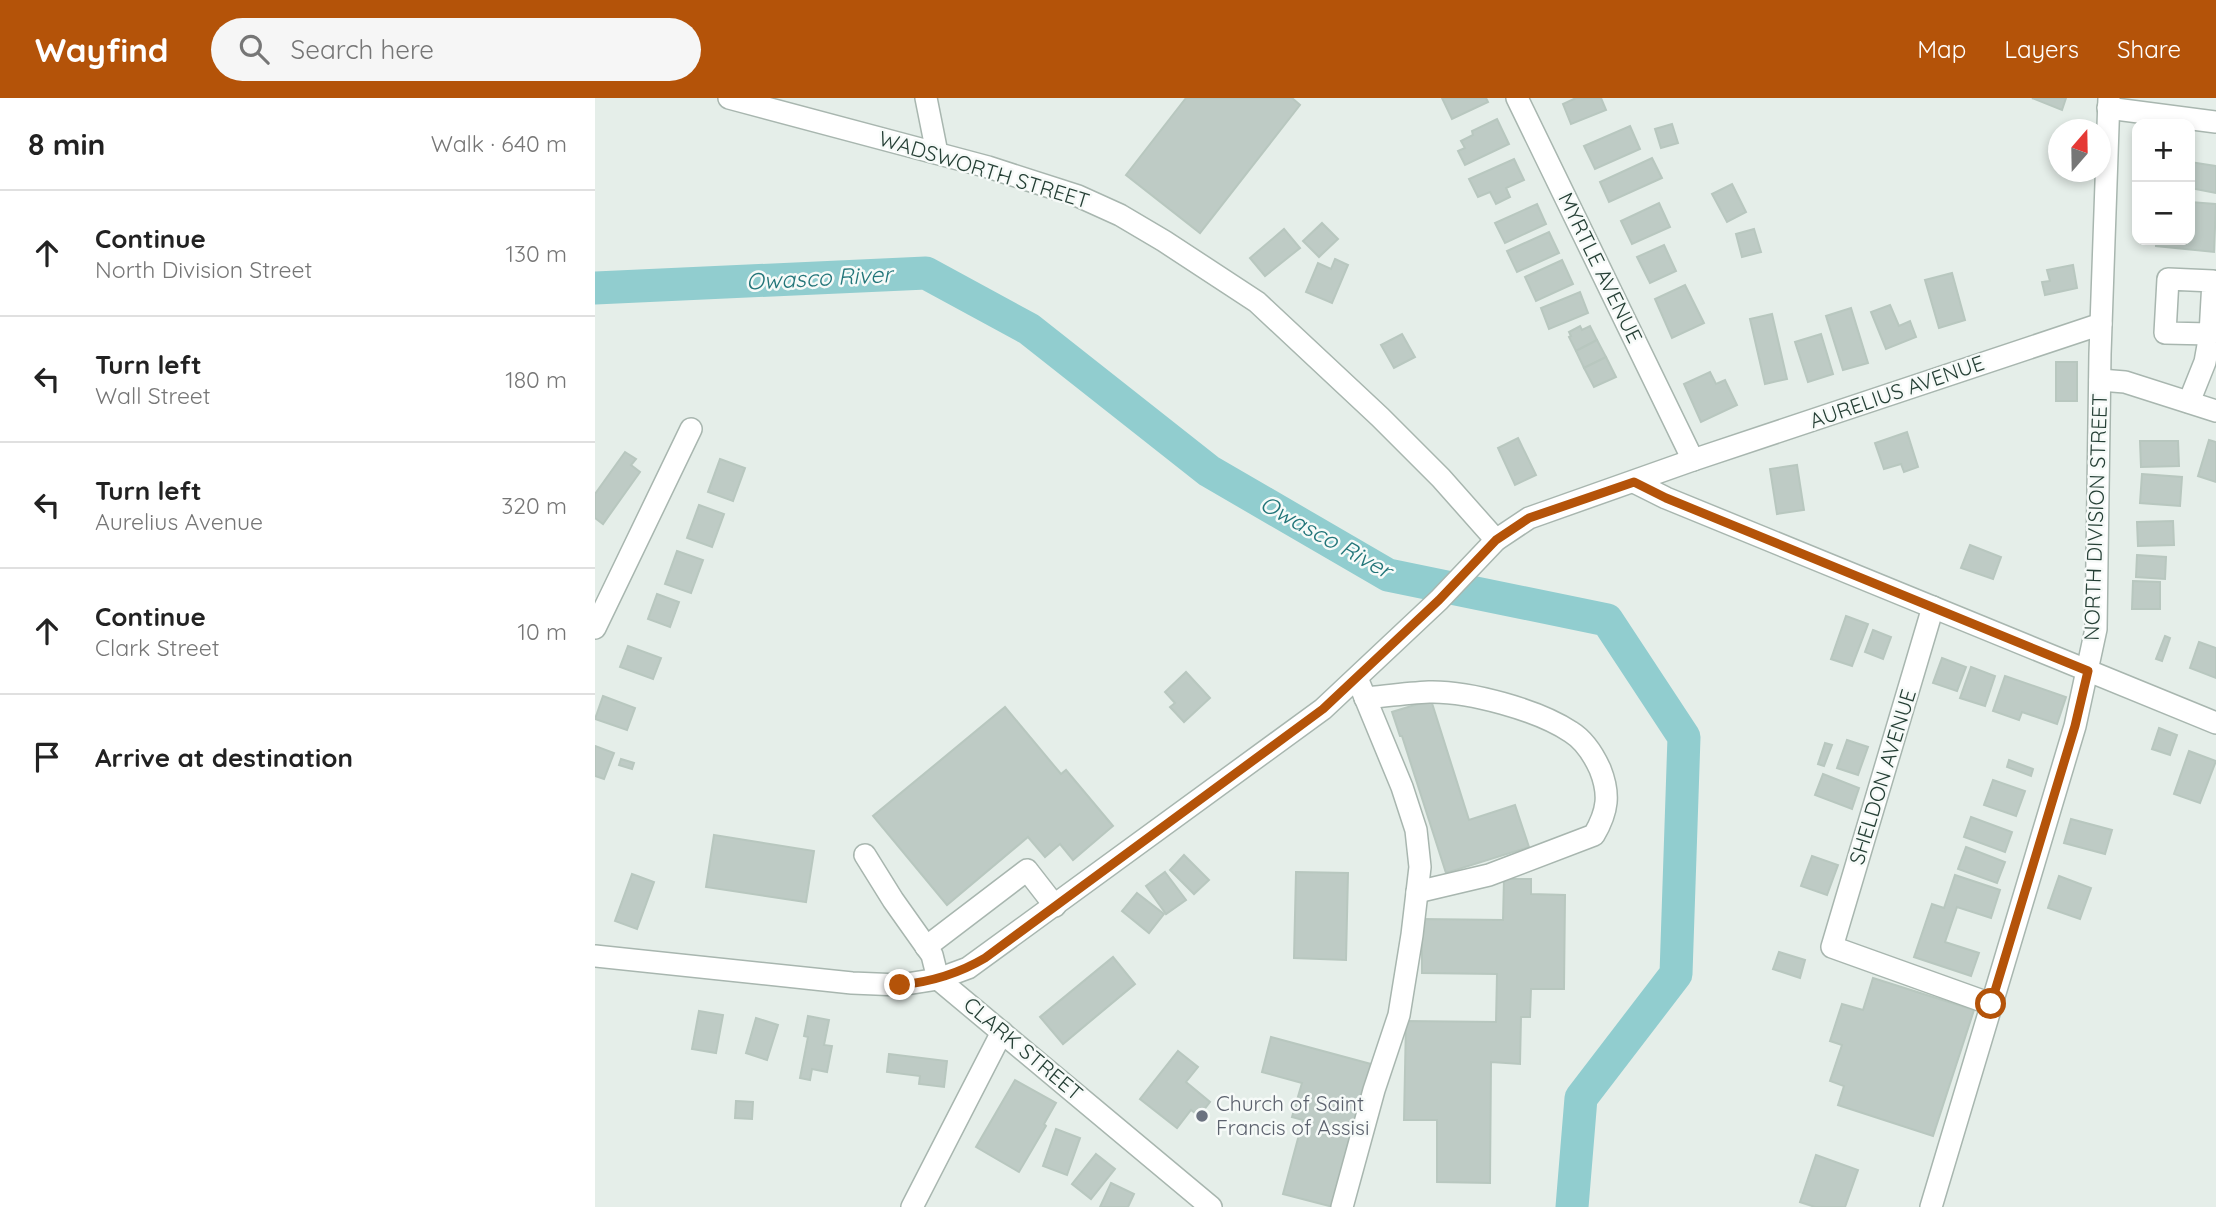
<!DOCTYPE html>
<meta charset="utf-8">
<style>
:root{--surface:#fff;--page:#f6f6f6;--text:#222;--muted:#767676;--line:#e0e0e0;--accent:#b45309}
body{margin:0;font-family:Quicksand,sans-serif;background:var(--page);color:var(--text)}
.controls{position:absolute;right:21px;top:21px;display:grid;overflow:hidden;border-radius:14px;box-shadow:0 4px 10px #0003}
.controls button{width:63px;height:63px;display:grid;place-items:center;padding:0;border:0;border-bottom:2px solid var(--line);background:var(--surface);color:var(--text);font:35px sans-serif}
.compass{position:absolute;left:1453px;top:21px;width:63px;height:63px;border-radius:50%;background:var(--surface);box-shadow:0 4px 10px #0003;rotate:20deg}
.stop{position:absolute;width:21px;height:21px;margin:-16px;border:5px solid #b45309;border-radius:50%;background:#fff}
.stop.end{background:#b45309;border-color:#fff;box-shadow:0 2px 7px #0008}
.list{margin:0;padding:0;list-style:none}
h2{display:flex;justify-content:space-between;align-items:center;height:91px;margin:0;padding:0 28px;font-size:30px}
h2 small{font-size:23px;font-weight:400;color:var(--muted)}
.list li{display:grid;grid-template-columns:46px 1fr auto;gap:21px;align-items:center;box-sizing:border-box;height:126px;padding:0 28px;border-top:2px solid var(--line)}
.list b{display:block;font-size:26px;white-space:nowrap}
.list p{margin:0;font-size:23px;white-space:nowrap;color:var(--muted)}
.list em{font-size:23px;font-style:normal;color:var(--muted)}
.icon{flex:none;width:38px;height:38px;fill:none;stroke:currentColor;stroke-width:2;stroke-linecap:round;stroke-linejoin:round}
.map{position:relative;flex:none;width:1621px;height:1109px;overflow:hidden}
header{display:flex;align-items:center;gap:42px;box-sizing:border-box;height:98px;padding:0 35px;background:var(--accent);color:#fff}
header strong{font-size:33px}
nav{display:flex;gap:38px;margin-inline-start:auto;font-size:24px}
.search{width:490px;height:63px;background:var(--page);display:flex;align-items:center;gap:18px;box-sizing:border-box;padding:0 24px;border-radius:38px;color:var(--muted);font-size:26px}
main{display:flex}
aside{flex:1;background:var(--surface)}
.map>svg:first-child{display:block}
</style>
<header>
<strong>Wayfind</strong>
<div class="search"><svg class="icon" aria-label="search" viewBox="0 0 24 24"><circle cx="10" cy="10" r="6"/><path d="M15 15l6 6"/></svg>Search here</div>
<nav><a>Map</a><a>Layers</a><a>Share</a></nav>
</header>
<main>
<aside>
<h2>8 min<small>Walk · 640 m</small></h2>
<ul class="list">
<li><svg class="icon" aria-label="ahead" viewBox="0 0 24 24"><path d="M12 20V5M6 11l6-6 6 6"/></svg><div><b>Continue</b><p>North Division Street</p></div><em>130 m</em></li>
<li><svg class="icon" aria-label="left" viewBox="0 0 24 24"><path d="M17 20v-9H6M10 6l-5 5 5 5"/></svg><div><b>Turn left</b><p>Wall Street</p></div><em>180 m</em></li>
<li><svg class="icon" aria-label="left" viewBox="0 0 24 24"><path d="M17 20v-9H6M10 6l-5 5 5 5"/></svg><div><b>Turn left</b><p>Aurelius Avenue</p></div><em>320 m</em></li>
<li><svg class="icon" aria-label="ahead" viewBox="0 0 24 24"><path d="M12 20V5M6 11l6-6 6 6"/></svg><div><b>Continue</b><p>Clark Street</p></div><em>10 m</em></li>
<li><svg class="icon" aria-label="arrive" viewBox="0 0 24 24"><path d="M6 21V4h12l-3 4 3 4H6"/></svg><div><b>Arrive at destination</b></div></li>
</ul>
</aside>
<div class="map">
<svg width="1621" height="1109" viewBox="0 0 1621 1109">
<rect width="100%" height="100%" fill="#e5eee9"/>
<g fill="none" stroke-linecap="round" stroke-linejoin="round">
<path stroke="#91cdcf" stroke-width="33" d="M0 190 331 175 434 231 614 373 793 477 1012 522 1089 639 1081 876 986 1000 977 1109"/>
</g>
<g fill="#becbc5" stroke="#b8c7bf" stroke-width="2">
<path d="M591 0H697L705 7 605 135 531 77Z"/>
<path d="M847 0H891L893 4 857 21Z"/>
<path d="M981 0H1006L1011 12 976 26 968 6Z"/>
<path d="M1437 0H1471L1467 12Z"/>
<path d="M902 21 914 46 870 67 863 53 870 50 866 43 878 37 877 33Z"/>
<path d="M1077 26 1083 45 1066 50 1060 31Z"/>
<path d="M1035 28 1045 51 1000 71 989 48Z"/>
<path d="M1057 60 1067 80 1014 104 1005 84Z"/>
<path d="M919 61 929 82 911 90 915 99 901 106 895 94 883 99 874 81Z"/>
<path d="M1595 64 1621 68V95L1595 90Z"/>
<path d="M1137 86 1151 114 1132 124 1117 96Z"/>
<path d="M1595 104 1621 106 1619 154 1561 148V142H1595Z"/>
<path d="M1064 105 1075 129 1037 146 1026 123Z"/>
<path d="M942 106 951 126 910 145 900 125Z"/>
<path d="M727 125 743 141 724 159 708 143Z"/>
<path d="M689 131 705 150 670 178 655 160Z"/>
<path d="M1159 131 1166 154 1147 159 1141 136Z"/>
<path d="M954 134 964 155 922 174 912 153Z"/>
<path d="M1069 147 1081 173 1055 185 1042 159Z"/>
<path d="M740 161 753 167 737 205 711 194 723 165 736 171Z"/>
<path d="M967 162 978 186 941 203 930 179Z"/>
<path d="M1478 167 1482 190 1450 197 1447 184 1455 183 1452 172Z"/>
<path d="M1357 175 1370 222 1344 230 1330 182Z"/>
<path d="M1090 187 1109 225 1077 240 1060 201Z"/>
<path d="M985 194 993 215 954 231 946 210Z"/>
<path d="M1295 207 1304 228 1315 223 1321 239 1291 251 1276 214Z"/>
<path d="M1256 210 1273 265 1248 272 1231 218Z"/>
<path d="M1177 216 1192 281 1170 286 1155 221Z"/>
<path d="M985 228 987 232 995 228 1002 242 981 253 974 239 976 238 974 234Z"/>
<path d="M807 236 820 259 799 270 786 247Z"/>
<path d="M1226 236 1238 276 1213 284 1200 244Z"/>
<path d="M1002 242 1011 259 989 270 981 253Z"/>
<path d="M1011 259 1021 279 999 289 989 270Z"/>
<rect x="1461" y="264" width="21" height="39"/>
<path d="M1115 274 1121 286 1130 282 1142 307 1106 324 1089 286Z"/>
<path d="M1312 334 1323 369 1309 374 1306 366 1289 371 1280 345Z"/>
<path d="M923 340 941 377 920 387 903 350Z"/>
<path d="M1614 342 1621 344V384L1603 378Z"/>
<path d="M1545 343H1583L1584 368 1546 369Z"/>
<path d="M30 354 41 361 36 367 45 374 8 426 0 420V396Z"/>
<path d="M125 361 150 370 138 403 113 394Z"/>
<path d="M1202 367 1209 412 1182 416 1175 371Z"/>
<path d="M1547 376 1587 379 1585 408 1545 405Z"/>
<path d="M104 407 129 416 117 449 92 440Z"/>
<path d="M1578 423 1579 447 1543 448 1542 424Z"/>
<path d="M1375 447 1406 459 1398 481 1366 470Z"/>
<path d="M82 453 108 462 96 495 70 486Z"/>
<path d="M1542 457 1571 459 1570 481 1541 479Z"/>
<path d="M1538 483 1565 484V511H1537Z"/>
<path d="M62 496 84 504 75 529 53 521Z"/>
<path d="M1251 518 1273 526 1257 568 1236 561Z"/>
<path d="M1278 532 1296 539 1288 561 1270 554Z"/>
<path d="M1570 538 1575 540 1567 563 1561 561Z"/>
<path d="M1604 544 1621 550V580L1595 570Z"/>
<path d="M33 548 66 560 58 581 25 569Z"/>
<path d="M1347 560 1371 569 1362 593 1338 585Z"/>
<path d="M1376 569 1400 578 1390 608 1365 600Z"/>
<path d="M591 574 615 600 589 624 575 609 580 605 570 594Z"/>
<path d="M1410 578 1471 599 1462 626 1427 614 1424 622 1398 613Z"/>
<path d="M8 598 40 610 32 632 0 621Z"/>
<path d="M836 602 874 722 920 707 934 749 851 775 807 638H805L797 614Z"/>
<path d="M410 609 466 676 471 672 518 728 478 762 465 746 450 759 433 739 352 807 278 718Z"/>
<path d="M1564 630 1582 637 1575 657 1557 651Z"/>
<path d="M1252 642 1273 649 1263 677 1242 670Z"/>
<path d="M1230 645 1237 647 1229 668 1223 666Z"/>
<path d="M0 648 19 655 9 681 0 678Z"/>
<path d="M1594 653 1621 663 1605 705 1579 696Z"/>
<path d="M26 661 39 665 37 671 24 667Z"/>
<path d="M1414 662 1438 671 1436 678 1412 669Z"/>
<path d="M1228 676 1264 690 1257 711 1220 697Z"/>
<path d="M1398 682 1430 693 1421 718 1389 707Z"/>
<path d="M1376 719 1417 734 1410 754 1369 739Z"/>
<path d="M1476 721 1517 732 1510 756 1469 745Z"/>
<path d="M119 737 219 753 211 804 111 789Z"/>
<path d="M1371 749 1410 764 1402 785 1363 771Z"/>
<path d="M589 757 614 782 599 796 575 772Z"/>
<path d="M1217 758 1243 767 1232 797 1206 788Z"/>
<path d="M570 774 591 802 571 816 551 788Z"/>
<path d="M701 774 753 775 751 862 699 860Z"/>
<path d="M37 776 59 784 42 831 20 823Z"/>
<path d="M1360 777 1405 792 1396 820 1362 809 1350 844 1384 855 1376 878 1319 859 1337 806 1349 810Z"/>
<path d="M1464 778 1496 790 1485 821 1453 810Z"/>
<path d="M909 781H936V796L970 797 969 891H936L935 919H926L925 966 896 964 895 1085 842 1084V1022H809L811 923 901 924 902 876 827 875V821L908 822Z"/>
<path d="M542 795 569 816 554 835 527 813Z"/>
<path d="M1184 854 1210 862 1205 880 1178 871Z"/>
<path d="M518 859 540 886 468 946 445 919Z"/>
<path d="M1278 880 1379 912 1338 1038 1243 1007 1249 988 1235 983 1247 947 1235 943 1247 906 1268 912Z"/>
<path d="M104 913 128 917 121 955 97 951Z"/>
<path d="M213 918 234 922 229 947 237 948 232 974 217 971 215 982 205 980 213 939 209 938Z"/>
<path d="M161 920 183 927 172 962 151 955Z"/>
<path d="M676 939 776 966 738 1109 688 1096 708 1022 697 1019 707 985 667 974Z"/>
<path d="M583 953 603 969 591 984 615 1004 604 1018 596 1012 582 1030 545 1001Z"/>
<path d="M294 956 352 963 349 989 324 986 325 978 292 974Z"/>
<path d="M420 982 461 1005 449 1026 451 1028 424 1074 381 1049Z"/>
<path d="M141 1003 158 1004 157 1021 140 1020Z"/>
<path d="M461 1031 485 1040 472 1077 448 1068Z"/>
<path d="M501 1056 520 1071 496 1101 477 1086Z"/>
<path d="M1221 1057 1263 1072 1250 1109H1220L1205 1104Z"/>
<path d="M516 1085 539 1096 533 1109H505Z"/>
</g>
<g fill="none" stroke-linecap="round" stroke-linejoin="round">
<g stroke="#a8b6af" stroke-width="24">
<g id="minor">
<path d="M134 0 393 69 483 98 525 117 569 143 662 204 785 319 846 380 901 442"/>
<path d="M331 0 342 55"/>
<path d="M922 0 1098 362"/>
<path d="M1513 10 1621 24"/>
<path d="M1505 282 1530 284 1621 313"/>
<path d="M1594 304 1610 264 1615 236 1618 183 1573 181 1570 235 1615 236"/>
<path d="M1039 384 1071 400 1621 625"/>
<path d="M1338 509 1237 849 1396 906"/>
<path d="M0 530 96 331"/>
<path d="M770 600C791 598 813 595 834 594 874 593 943 612 976 634 989 642 999 658 1005 671 1015 696 1013 713 999 737L894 777 822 794"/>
<path d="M270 757 298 802 337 857 343 881"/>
<path d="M331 849 432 772 460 808"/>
<path d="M0 858 257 885 305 887 343 881 373 870 728 611 844 502 901 442 934 420 1098 362 1506 226"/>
<path d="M343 881 616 1109"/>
<path d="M317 1109 407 934"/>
<path d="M747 1109 779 992 804 917 817 837 825 769 821 732 807 689 762 580"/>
<path d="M1336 1109 1480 628 1501 531 1505 256 1514 0"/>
</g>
</g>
<use href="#minor" stroke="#fff" stroke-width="21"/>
</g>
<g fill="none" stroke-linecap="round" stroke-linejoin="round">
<path stroke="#b45309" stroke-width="9" d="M305 887C336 884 363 876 390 860L728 611 844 502 901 442 934 420 1039 384 1071 400 1493 573 1480 628 1396 906"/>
</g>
<circle fill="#6b7280" stroke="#f6faf8" stroke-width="2.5" cx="607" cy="1018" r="7"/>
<g text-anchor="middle" stroke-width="5" stroke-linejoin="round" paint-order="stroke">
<g font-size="21" fill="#253f35" stroke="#f6faf8">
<text transform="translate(389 72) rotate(17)" y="7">WADSWORTH STREET</text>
<text transform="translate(1005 170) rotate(64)" y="7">MYRTLE AVENUE</text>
<text transform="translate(1302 294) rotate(-19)" y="7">AURELIUS AVENUE</text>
<text transform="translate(1501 419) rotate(-88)" y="7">NORTH DIVISION STREET</text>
<text transform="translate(1288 679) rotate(-73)" y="7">SHELDON AVENUE</text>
<text transform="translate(428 951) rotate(40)" y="7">CLARK STREET</text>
</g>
<g font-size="21" fill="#5b616d" stroke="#f6faf8" text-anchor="start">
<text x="621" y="1013">Church of Saint<tspan x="621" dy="24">Francis of Assisi</tspan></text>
</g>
<g font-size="23" font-style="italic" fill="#227579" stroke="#f6faf8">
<text transform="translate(224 180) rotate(-3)" y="8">Owasco River</text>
<text transform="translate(731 439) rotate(29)" y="8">Owasco River</text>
</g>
</g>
</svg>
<div class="controls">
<button>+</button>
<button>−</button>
</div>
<svg class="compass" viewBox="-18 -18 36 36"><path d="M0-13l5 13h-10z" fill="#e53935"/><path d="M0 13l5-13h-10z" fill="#767676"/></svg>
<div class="stop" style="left:1396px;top:906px"></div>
<div class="stop end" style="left:305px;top:887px"></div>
</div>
</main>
